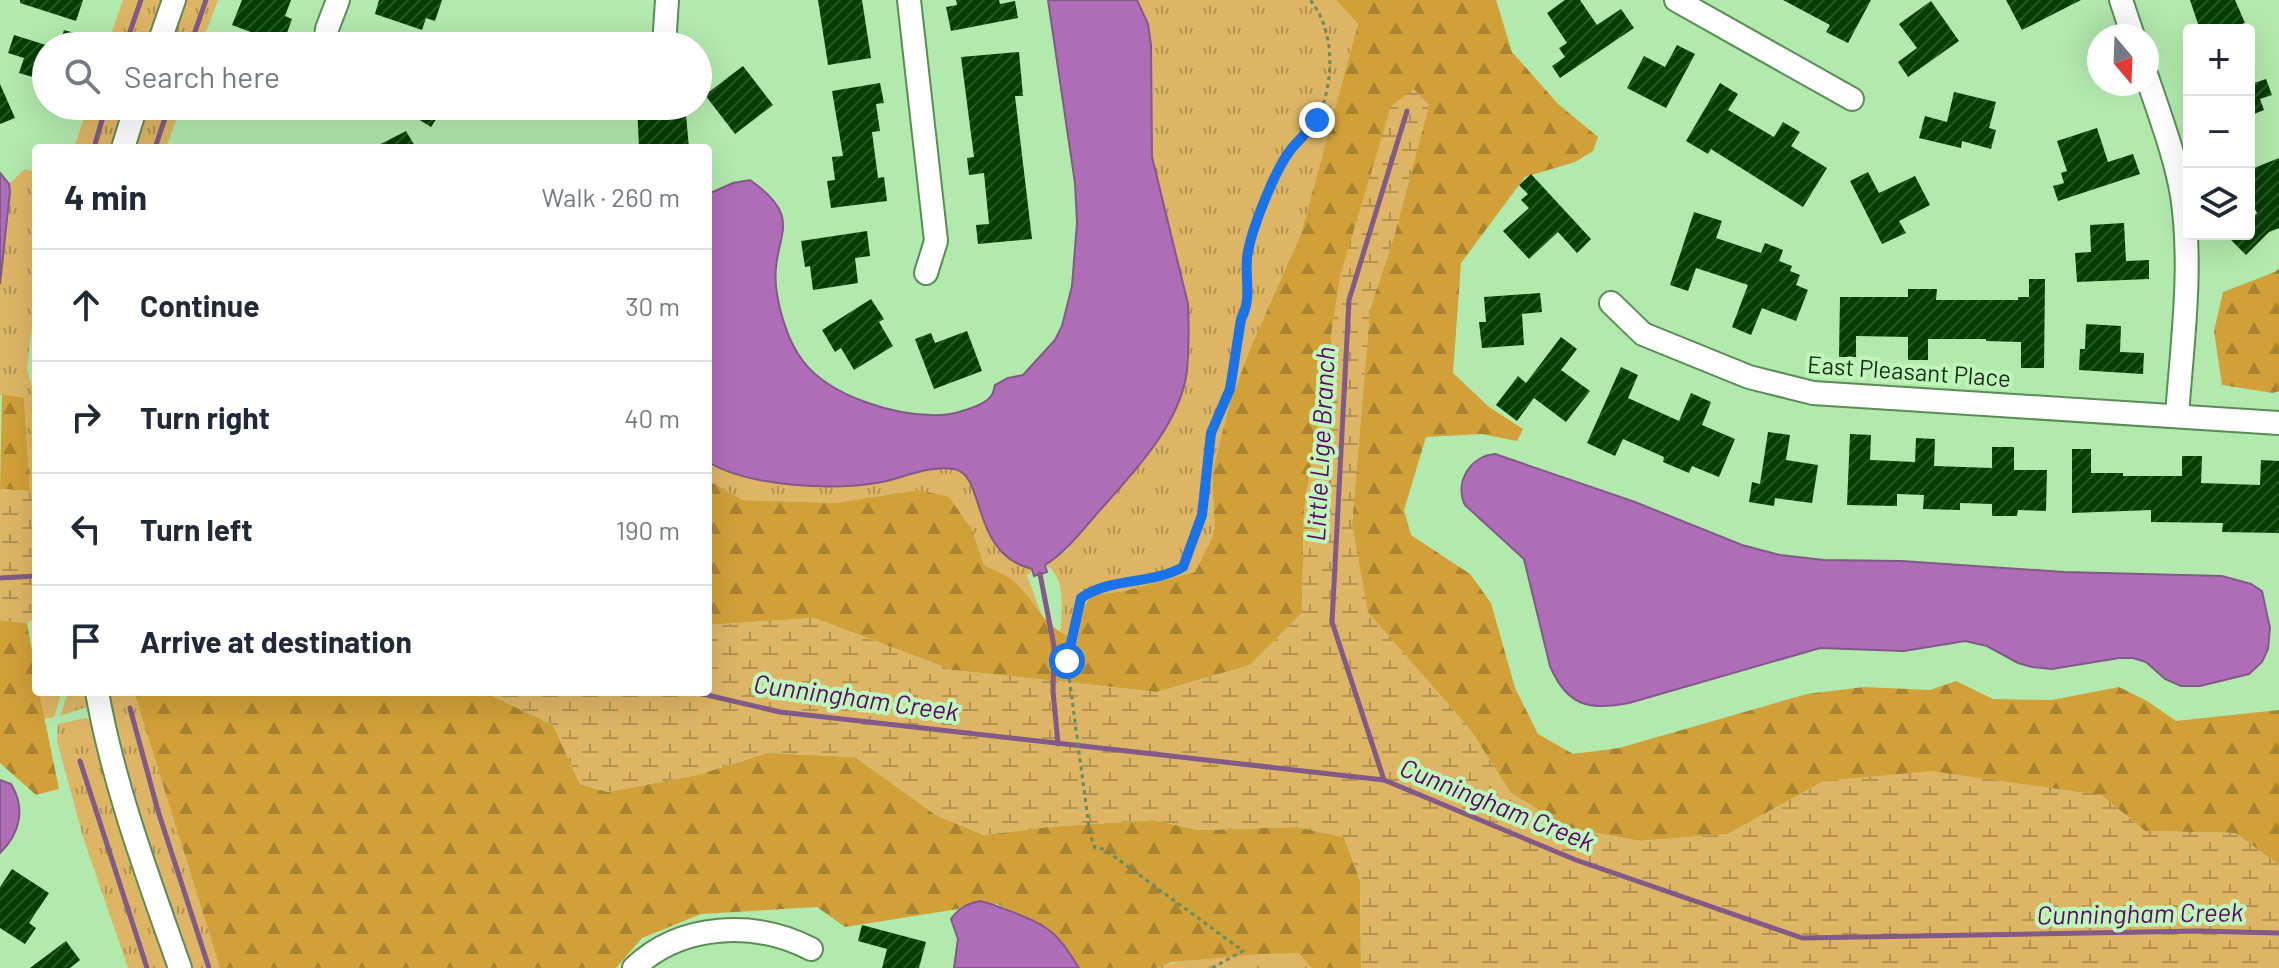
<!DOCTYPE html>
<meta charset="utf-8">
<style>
:root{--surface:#fff;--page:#f2f2f3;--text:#1f2937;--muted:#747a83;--line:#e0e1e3}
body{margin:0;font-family:Barlow,sans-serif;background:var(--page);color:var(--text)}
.controls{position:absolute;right:24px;top:24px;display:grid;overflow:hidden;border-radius:8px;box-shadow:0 8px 32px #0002}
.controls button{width:72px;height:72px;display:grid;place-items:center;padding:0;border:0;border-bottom:2px solid var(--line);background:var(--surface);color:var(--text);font:40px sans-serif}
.compass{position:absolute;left:2087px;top:24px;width:72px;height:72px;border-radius:50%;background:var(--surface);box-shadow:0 8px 32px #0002;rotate:161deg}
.stop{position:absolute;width:24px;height:24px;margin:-18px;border:6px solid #1a73e8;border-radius:50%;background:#fff}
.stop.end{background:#1a73e8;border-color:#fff;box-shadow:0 2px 8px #0008}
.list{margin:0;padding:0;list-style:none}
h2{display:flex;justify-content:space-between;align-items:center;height:104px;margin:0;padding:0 32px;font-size:34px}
h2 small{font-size:26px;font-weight:400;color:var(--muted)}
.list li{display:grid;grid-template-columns:52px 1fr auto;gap:24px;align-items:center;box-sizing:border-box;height:112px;padding:0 32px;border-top:2px solid var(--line)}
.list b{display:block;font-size:30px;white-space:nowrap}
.list em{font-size:26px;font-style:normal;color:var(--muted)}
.icon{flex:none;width:44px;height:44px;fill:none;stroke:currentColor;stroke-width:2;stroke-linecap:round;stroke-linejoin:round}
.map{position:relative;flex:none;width:2279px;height:968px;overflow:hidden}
.search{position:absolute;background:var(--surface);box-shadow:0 8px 32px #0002;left:32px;top:32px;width:680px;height:88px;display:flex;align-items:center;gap:20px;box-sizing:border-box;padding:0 28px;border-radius:44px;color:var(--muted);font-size:30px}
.panel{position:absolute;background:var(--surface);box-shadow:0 8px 32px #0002;left:32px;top:144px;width:680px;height:552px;border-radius:8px}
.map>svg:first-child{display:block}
</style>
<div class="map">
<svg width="2279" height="968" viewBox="0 0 2279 968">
<defs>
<pattern id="grass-tufts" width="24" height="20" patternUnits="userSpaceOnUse" patternTransform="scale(2)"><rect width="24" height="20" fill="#deb565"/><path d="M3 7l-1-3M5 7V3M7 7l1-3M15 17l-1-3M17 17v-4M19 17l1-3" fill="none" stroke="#b39352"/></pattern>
<pattern id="forest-firs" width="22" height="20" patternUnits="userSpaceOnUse" patternTransform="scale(2)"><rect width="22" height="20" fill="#d1a038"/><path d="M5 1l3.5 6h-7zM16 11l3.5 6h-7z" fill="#a9832e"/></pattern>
<pattern id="wetland-marsh" width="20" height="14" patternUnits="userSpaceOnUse" patternTransform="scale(2)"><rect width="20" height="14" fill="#deb565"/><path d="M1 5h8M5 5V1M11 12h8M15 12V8" fill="none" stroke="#b39352"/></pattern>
<pattern id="building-hatch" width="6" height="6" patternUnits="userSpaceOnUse" patternTransform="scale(2)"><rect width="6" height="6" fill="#033f03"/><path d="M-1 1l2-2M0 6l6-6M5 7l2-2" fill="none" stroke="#275927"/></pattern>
</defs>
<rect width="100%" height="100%" fill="#b2e9ad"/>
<g fill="url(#grass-tufts)">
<path d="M123 0H165L149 46H107Z"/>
<path d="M184 0H218L201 46H168Z"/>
<path d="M1137 0H1336L1358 24 1301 234 1253 342 1212 474 1215 532 1195 572 1125 591 1092 595 1083 607 1078 642 1060 634C1062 614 1067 575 1045 565L1066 551 1147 456 1167 424 1187 373 1188 304 1152 157 1151 45 1148 24Z"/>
<path d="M88 106H128L114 148H74Z"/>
<path d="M147 106H181L166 148H133Z"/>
<path d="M25 169 36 172V294L27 369 36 400V513L30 491 24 399 2 394 0 396V284L9 214V184Z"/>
<path d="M708 462C718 468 731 473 742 476 763 481 788 478 809 479 832 480 859 485 882 482 905 478 930 465 954 469 987 476 969 553 1032 569L1033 571 1027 575 1043 619 1016 582 984 565 972 530 918 490 835 503 743 500 708 480Z"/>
<path d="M39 692H62L54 717 43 719Z"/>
<path d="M68 692H88L90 706 60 716Z"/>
<path d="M105 692H134L220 968H189L126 778Z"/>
<path d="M85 718 93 721 170 968H128L83 837 57 741 58 724Z"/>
<path d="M1300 953 1311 968H1156C1200 953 1253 954 1300 953Z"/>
</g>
<g fill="url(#forest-firs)">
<path d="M1336 0H1496L1512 52 1558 104 1598 137 1593 151 1575 162 1525 177 1461 263 1453 373 1489 407 1523 429 1517 441 1481 434 1426 437 1404 510 1411 535 1470 574 1491 603 1515 688 1538 734 1573 754 1619 748 1807 694 1864 687 1930 690 1956 681 1993 699 2052 700 2119 687 2147 701 2176 721 2279 710V865L2235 833 2145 831 2101 795 1824 781 1728 834 1640 841 1568 828 1511 793 1469 728 1367 612 1352 524 1370 309 1395 233 1429 105 1304 509 1302 613 1250 665 1157 692 952 670 814 618 708 625V480L743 500 835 503 918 490 949 497 972 530 984 565C995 571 1010 576 1018 585 1041 610 1042 625 1077 641L1084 607 1092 595 1125 591 1195 572 1215 532 1212 474 1230 403 1253 342 1301 234 1358 24Z"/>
<path d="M2279 268V391L2273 393 2222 385 2214 331 2223 292 2275 272Z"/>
<path d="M2 394 24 398 30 491 0 489Z"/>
<path d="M0 620 27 623 36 673V692H39L59 789 36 795 0 763Z"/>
<path d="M134 692H484L553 725 580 784 608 792 697 775 767 753 855 757 936 815 984 835 1047 827 1154 820 1198 830 1297 827 1344 837 1360 880 1361 968H1311L1299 953 1258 954 1173 962 1156 968H1079L1066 948 1046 927 997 904H967L958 909 845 927 817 907 701 914 642 938 616 968H220Z"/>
</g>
<g fill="url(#wetland-marsh)">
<path d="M1414 89 1429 105 1395 233 1370 309 1352 524 1368 612 1469 728 1511 793 1568 828 1640 841 1728 834 1824 781 1931 771 2101 795 2145 831 2235 833 2279 865V968H1361L1360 880 1344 837 1297 827 1198 830 1154 820 1047 827 984 835 936 815 855 757 767 753 697 775 608 792 580 784 553 725 484 692H708V625L814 618 952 670 1157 692 1250 665 1302 613 1304 509 1340 276 1391 106Z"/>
<path d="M0 489 30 491 36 513V617L27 623 0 620Z"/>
</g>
<g fill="#af6db8" stroke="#815a87" stroke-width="2">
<path d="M1048 0H1137L1148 24 1151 45 1152 157 1188 304C1189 326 1189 348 1187 371 1180 424 1135 471 1101 509 1083 529 1068 551 1045 565L1047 572 1034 576 1032 569C969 553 987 475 954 469 930 465 905 477 882 482 834 491 750 487 708 462V194L733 183 750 180C808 221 771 235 776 287 779 311 788 342 803 361 830 397 898 417 941 415 952 415 985 406 991 396 994 393 994 388 995 385L1008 378 1023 375 1055 340 1062 326 1072 286 1077 223 1075 183Z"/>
<path d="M0 173 9 184 10 192 0 284Z"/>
<path d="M1495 454 1635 502 1742 545 1780 555 1824 560 1901 561 2064 572 2222 576 2251 584 2262 591 2270 628 2268 649 2262 662 2249 674 2200 686H2181L2165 679 2146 662 2133 658H2119L2052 669 2032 667 2018 663 1987 646 1965 641 1904 651 1820 648 1629 703C1589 711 1567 706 1550 666L1524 559 1465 505C1454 483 1470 456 1495 454Z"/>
<path d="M0 780 11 784C26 808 20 834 0 853Z"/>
<path d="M980 901C994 904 1035 920 1046 928 1060 937 1070 954 1079 968H954L958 939 951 919C959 908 966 904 980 901Z"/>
</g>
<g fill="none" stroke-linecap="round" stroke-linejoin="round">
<g stroke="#815a87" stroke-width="5">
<path d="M125 46 141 0"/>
<path d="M190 46 206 0"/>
<path d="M94 148 106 106"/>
<path d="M155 148 169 106"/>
<path d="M1040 574 1054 646 1053 691 1058 744"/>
<path d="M0 578 36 576"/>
<path d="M694 692 780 712 1384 780 1576 860 1802 938 2198 931 2279 933"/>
<path d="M130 708 158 811 209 968"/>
<path d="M80 761 147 968"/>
<path d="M1384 780 1332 622 1349 300 1407 111"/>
</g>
</g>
<g fill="url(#building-hatch)">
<path d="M20 0H83L76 21 20 3Z"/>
<path d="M242 0H291L285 16 292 19 283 44 232 25Z"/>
<path d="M379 0H442L435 21 426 18 422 30 375 14Z"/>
<path d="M818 0H862L871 58 828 65Z"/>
<path d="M956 0H999L1000 4 1015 1 1018 18 951 31 946 7 957 5Z"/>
<path d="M1565 0H1580L1597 25 1621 9 1634 28 1560 78 1552 66 1565 57 1559 48 1567 43 1547 13Z"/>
<path d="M1783 0H1871L1848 43 1826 32 1830 25Z"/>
<path d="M2006 0H2081L2022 30Z"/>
<path d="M2190 0H2235L2245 23 2223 30H2200Z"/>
<path d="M1931 1 1959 41 1908 77 1898 62 1917 48 1899 24Z"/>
<path d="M64 30 107 42V46H59Z"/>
<path d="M14 35 46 45V81L19 73 24 58 8 53Z"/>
<path d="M1677 45 1695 54 1666 108 1627 88 1644 56 1665 67Z"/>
<path d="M1019 52 1023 96H1015L1032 239 978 244 976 225 989 224 984 173 969 175 967 158 974 157 961 57Z"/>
<path d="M743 66 773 105 735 134 705 95Z"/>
<path d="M2249 74H2251L2254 83 2266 79 2272 95 2260 99 2264 110 2249 116Z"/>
<path d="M880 83 884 103 876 104 880 131 872 132 878 178 884 177 887 201 831 208 827 181 835 180 832 157 843 156 832 91Z"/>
<path d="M1720 83 1738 94 1728 110 1774 137 1783 122 1800 132 1791 146 1827 168 1803 207 1711 149 1708 154 1686 141Z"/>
<path d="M0 84 15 118 0 124Z"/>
<path d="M1954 92 1996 102 1989 128 1996 130 1991 149 1962 141 1961 148 1919 138 1925 116 1947 122Z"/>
<path d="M397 106H445L431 127Z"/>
<path d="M637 106H660L661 117 686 115 689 148H639Z"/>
<path d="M2097 128 2108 162 2133 154 2140 174 2058 201 2053 186 2064 183 2061 173 2067 171 2057 141Z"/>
<path d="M406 131 416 148H373Z"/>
<path d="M2279 158V228L2269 232 2246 255 2225 234H2249V222L2257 213 2249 198V170Z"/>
<path d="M1868 172 1879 193 1915 176 1930 205 1899 221 1906 233 1882 244 1850 181Z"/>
<path d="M1531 174 1591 239 1577 253 1558 232 1529 259 1503 231 1529 208 1521 200 1528 194 1519 185Z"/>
<path d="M1694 212 1722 221 1716 238 1761 253 1765 243 1783 250 1779 261 1792 266 1790 271 1800 275 1796 285 1808 290 1796 321 1762 308 1751 335 1732 327 1748 285 1696 268 1688 291 1670 285Z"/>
<path d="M2124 223 2126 261 2149 260V279L2077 282 2075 253 2091 252 2090 225Z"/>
<path d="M867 231 870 256 855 258 858 283 813 290 810 266 805 267 801 241Z"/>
<path d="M2029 279H2045L2044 368H2021V342L1986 341V339H1928V360H1908V337L1856 336V357H1839L1840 297H1908V289H1937L1936 300H2018V297H2029Z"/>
<path d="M1540 293 1542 312 1522 314 1524 345 1482 348 1479 322H1486L1484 297Z"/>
<path d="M871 299 884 319 879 322 893 346 854 370 841 348 835 352 822 330Z"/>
<path d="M2086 324 2121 326 2120 352 2144 353 2143 374 2079 370 2080 349H2085Z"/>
<path d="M967 331 982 371 934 389 915 339 931 333 935 343Z"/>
<path d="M1561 337 1577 349 1561 370 1590 391 1566 422 1534 398 1517 421 1496 405 1518 376 1526 383Z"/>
<path d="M1621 367 1638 375 1628 398 1679 421 1691 393 1711 402 1702 425 1735 439 1719 477 1692 466 1689 473 1663 462 1664 457 1623 439 1615 456 1587 443Z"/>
<path d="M1768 432 1790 435 1786 460 1818 465 1812 503 1775 498 1774 506 1749 502 1752 482 1760 484Z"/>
<path d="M1850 434 1871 435 1870 460 1915 462 1916 438 1935 439 1934 466 1992 468V447H2014V470H2047L2046 511 2018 510 2017 516H1992V504L1960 503V510L1923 509 1924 495 1897 494V506L1847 505Z"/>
<path d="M2072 449H2091V473H2123V476H2182V456H2202L2201 483 2260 485 2261 460 2279 461V533L2222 532 2223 523 2151 522V510L2072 513Z"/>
<path d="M12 869 49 893 29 923 36 928 25 944 0 928V887Z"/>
<path d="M862 925 926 942 919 968H882L887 949 858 941Z"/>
<path d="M66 941 80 960 70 968H30Z"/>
</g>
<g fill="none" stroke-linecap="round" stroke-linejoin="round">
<g stroke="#5a8d56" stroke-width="26">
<g id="minor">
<path d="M909 0 936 241 926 273"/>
<path d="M1676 0 1852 99"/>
<path d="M2121 0 2133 36"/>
<path d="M158 46 174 0"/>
<path d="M325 46 327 29 338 0"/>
<path d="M664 46 667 0"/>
<path d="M2147 77C2160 116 2175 155 2182 195 2193 268 2182 344 2177 416"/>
<path d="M123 148 136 106"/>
<path d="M1611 303 1643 334 1749 377 1813 393 2279 423"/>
<path d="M97 692C114 787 148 877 180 968"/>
<path d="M634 968C681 923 755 920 811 949"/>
</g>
</g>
<path stroke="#658c62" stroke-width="3" stroke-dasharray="4 4" stroke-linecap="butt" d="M1212 968 1243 951 1104 849 1095 848 1090 835 1067 661 1081 598 1094 589 1152 579 1183 567 1202 515 1211 433 1230 389 1241 319C1255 294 1243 264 1253 235 1261 207 1273 174 1290 150 1298 139 1312 130 1318 117 1334 84 1336 30 1310 0"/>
<use href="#minor" stroke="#fff" stroke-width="22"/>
</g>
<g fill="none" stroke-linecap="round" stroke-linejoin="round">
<path stroke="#1a73e8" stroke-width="10" d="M1067 661 1081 598C1111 577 1151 585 1183 567L1202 515 1211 433 1230 389 1241 319C1252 299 1245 280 1247 258 1250 232 1275 169 1292 148 1300 139 1309 130 1317 120"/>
</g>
<g text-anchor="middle" stroke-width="8" stroke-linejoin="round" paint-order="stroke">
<g font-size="24" fill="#162c15" stroke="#bff6ba">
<text transform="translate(1909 372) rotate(4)" y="8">East Pleasant Place</text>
</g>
<g font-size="26" font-style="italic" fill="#5f066a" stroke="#bff6ba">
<text transform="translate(1321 444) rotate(-87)" y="9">Little Lige Branch</text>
<text transform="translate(856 698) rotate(8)" y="9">Cunningham Creek</text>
<text transform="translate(1497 805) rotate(22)" y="9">Cunningham Creek</text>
<text transform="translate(2140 914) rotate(-1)" y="9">Cunningham Creek</text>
</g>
</g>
</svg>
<div class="controls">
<button>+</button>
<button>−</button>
<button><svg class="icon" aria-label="layers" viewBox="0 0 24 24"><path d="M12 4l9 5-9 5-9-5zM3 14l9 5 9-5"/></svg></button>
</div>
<svg class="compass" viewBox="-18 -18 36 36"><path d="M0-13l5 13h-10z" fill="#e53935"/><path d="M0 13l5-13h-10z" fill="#747a83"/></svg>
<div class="stop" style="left:1067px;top:661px"></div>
<div class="stop end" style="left:1317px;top:120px"></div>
<div class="search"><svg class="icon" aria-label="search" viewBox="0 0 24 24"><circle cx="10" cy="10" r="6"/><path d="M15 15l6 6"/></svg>Search here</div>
<section class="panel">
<h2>4 min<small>Walk · 260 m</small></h2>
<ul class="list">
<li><svg class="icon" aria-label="ahead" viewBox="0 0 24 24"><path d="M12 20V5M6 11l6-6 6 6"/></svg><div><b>Continue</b></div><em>30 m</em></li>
<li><svg class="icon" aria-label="right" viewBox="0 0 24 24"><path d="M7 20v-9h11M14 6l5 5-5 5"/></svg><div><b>Turn right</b></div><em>40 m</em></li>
<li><svg class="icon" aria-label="left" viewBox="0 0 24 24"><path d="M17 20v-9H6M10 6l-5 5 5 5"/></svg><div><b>Turn left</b></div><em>190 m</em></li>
<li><svg class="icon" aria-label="arrive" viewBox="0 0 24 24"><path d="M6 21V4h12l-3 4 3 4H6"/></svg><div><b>Arrive at destination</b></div></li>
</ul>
</section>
</div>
